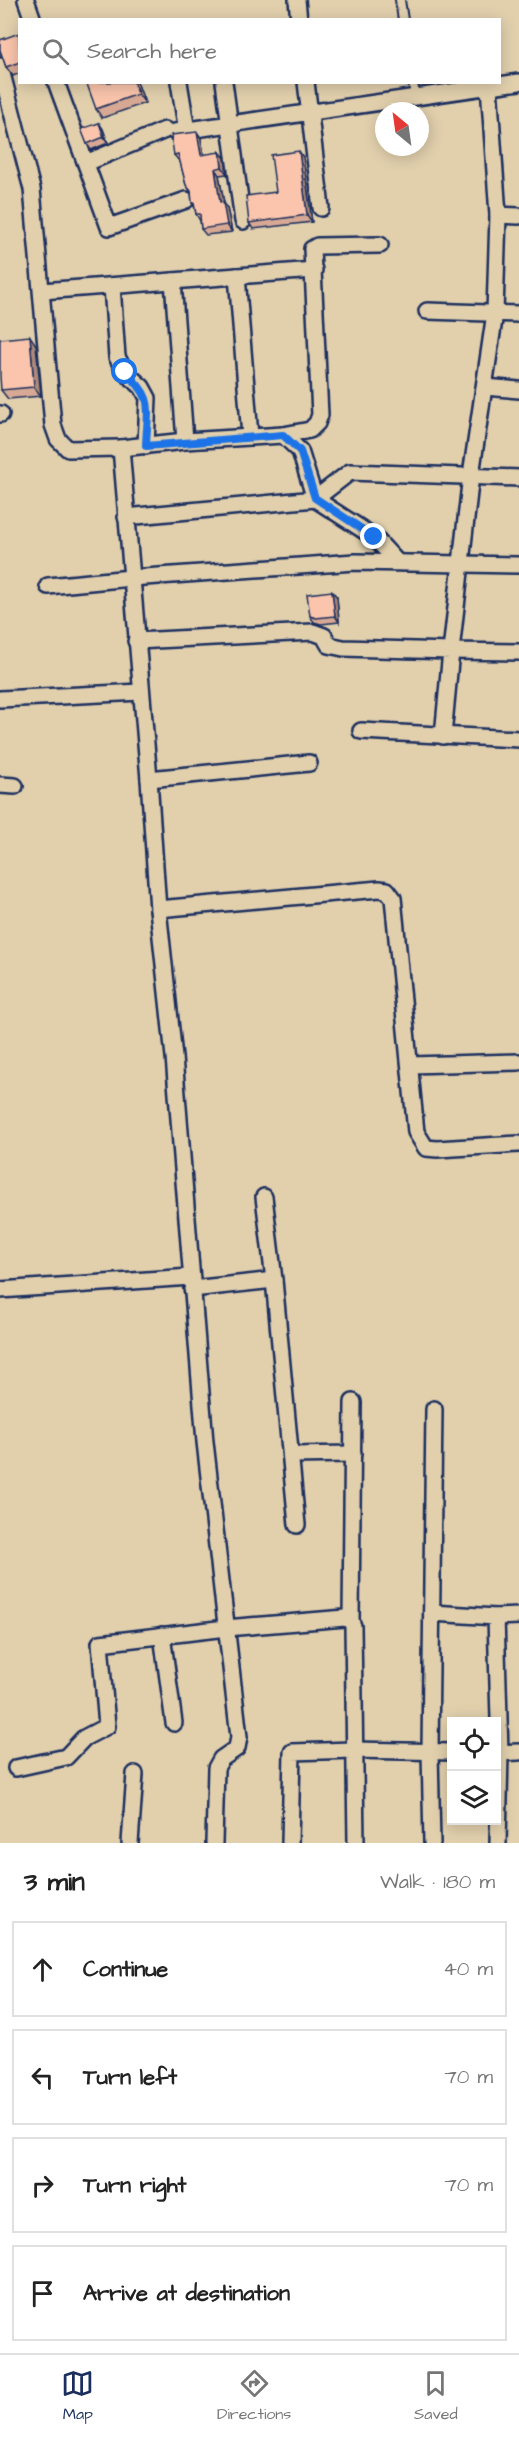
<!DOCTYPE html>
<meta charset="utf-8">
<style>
:root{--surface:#fff;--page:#f6f6f6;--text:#222;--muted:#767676;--line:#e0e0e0;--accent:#1b2f5e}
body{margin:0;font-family:"Architects Daughter",sans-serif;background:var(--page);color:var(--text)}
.controls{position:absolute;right:18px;bottom:18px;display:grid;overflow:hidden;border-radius:0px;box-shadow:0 3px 15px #0003}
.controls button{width:54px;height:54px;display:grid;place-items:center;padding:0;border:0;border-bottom:2px solid var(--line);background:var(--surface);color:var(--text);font:30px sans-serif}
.compass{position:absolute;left:375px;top:102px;width:54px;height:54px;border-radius:50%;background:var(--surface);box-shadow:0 3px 15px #0003;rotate:331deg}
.stop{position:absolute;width:18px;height:18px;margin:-14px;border:4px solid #1a73e8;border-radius:50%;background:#fff}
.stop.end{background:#1a73e8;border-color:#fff;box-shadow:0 2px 6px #0008}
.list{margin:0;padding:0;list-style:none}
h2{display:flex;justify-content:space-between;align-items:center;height:78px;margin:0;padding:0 24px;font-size:26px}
h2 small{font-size:20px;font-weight:400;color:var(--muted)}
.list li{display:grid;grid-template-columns:39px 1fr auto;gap:18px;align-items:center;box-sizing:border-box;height:96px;margin:0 12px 12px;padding:0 12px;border:2px solid var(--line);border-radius:0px}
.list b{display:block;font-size:22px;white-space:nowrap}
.list em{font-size:20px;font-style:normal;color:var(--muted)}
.icon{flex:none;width:33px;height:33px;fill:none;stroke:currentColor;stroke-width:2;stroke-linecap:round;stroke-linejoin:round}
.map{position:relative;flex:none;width:519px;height:1843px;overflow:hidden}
.search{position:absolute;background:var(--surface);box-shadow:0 3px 15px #0003;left:18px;right:18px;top:18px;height:66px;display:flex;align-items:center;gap:15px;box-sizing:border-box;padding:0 21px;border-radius:0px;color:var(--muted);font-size:22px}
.sheet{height:510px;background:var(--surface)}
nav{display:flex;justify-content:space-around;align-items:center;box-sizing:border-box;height:84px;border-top:2px solid var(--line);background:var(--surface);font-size:16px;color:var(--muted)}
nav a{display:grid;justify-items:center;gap:3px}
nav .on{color:var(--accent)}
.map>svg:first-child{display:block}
</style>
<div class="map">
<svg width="519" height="1843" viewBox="0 0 519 1843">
<rect width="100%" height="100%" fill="#e2d0ad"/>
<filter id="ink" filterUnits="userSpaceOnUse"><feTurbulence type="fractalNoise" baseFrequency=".0167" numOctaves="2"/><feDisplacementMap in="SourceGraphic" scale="12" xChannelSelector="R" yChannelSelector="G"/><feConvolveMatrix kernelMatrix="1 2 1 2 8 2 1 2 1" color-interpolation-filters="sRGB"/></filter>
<g filter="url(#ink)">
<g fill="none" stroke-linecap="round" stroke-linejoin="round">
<g stroke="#1b2f5e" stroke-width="12">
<g id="lane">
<path d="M400 0 403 20"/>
<path d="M413 82 415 97"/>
</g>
</g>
<g stroke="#1b2f5e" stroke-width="20">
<g id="street">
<path d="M26 0 33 20"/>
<path d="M297 0 299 20"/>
<path d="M0 66 32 189 53 425 58 439 68 449 121 448 149 779 158 909 174 1057 205 1442 239 1737 237 1748 221 1759 216 1768 214 1843"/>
<path d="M56 82 109 227 186 200"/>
<path d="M179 82 187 131"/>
<path d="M224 82 243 221"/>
<path d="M306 82 321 208"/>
<path d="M489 86 498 215 495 313 471 475 451 651 519 652"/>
<path d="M175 132 519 82"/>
<path d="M86 163 165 130"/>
<path d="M498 215 519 216"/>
<path d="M237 276 250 436"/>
<path d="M173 281 185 441"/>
<path d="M112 286 117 357 125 372 142 387 148 398 146 446"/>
<path d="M42 291 314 270"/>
<path d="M427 311 519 314"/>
<path d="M485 387 519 390"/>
<path d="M0 414H1"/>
<path d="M283 435 300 451 315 499 374 537 397 562"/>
<path d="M121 448 185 441 283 435 310 430 317 423 320 415 312 249 317 246 380 245"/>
<path d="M126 517 315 499 350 472 519 478"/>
<path d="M48 586 131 578 355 562 519 565"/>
<path d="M136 641 313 632 324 636 329 645 343 648 451 651 443 736"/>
<path d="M0 699 141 692"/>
<path d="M361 731 519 739"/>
<path d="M149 779 309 763"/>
<path d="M0 785 15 786"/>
<path d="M158 909 379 889 387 890 393 898 416 1132 426 1148 437 1149 519 1144"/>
<path d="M411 1065 519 1062"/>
<path d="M264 1197 274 1280 297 1525"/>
<path d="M192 1289 274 1280"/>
<path d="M0 1290 191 1277"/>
<path d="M291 1455 353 1454"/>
<path d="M432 1613 496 1617 500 1753 498 1843"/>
<path d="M496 1617 519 1616"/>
<path d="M351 1621 353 1402"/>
<path d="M162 1635 174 1723"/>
<path d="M496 1753 519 1752"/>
<path d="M16 1768 66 1757 84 1738 107 1726 100 1643 226 1628 345 1618 351 1621 353 1626 356 1843"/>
<path d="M130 1843 135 1774"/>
<path d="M290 1843 292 1752 353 1750 452 1752"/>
<path d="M432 1843 430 1752 434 1409"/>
</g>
</g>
<use href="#lane" stroke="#e2d0ad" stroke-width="8"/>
<use href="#street" stroke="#e2d0ad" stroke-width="15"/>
</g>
<g fill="#d7a994" stroke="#1b2f5e" stroke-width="1.5">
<path d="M20 34V73L13 76 6 67 3 58 0 57V40Z"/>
<path d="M137 82 145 103 102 118 96 109Z"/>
<path d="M99 123 103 129 108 143 91 150 87 144Z"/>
<path d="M197 132 201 138 204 155 220 152 225 158 227 174 219 175 224 203 227 208 232 232 206 235 201 229 200 221 196 214 195 208 192 203 191 192 186 185 180 161H179L174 155Z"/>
<path d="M303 157 312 222 253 229 249 223 276 192Z"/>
<path d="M36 345 41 396 8 399 1 390Z"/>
<path d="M332 591 337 597 339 622 321 624 314 622 310 616Z"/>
</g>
<g fill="#af8a78" stroke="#1b2f5e" stroke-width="1.5">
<path d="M134 82H137L145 103 138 94Z"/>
<path d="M99 123 103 129 108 143 104 137Z"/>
<path d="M197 132 201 138 205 161 201 155Z"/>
<path d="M299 151 303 157 312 222 307 215Z"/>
<path d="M220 152 225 158 227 174 222 167Z"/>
<path d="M215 169 219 175 224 203 227 208 232 232 227 225 220 202Z"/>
<path d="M30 336 36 345 41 396 34 387Z"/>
<path d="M332 591 337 597 339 622 335 616Z"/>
</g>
<g fill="#fac5ac" stroke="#1b2f5e" stroke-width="1.5">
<path d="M19 33 20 62 6 67 0 50V40Z"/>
<path d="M91 82H134L138 94 96 109 87 84Z"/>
<path d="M99 123 104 137 87 144 81 129Z"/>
<path d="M197 132 201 155 220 152 222 167 215 169 220 202H223L227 225 201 229 200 214H196L194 203H192L191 191 186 185 178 154 174 155 171 135Z"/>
<path d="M299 151 307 215 249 223 246 196 276 192 271 155Z"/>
<path d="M30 336 34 387 1 390 0 376V339Z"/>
<path d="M332 591 335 616 316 618 310 616 307 594Z"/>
</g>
</g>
<g fill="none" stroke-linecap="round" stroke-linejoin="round" filter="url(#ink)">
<path stroke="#1a73e8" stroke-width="8" d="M125 372C156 399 147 408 146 446L283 435 300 451 315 498 374 537"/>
</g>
</svg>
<div class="controls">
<button><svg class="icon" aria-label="locate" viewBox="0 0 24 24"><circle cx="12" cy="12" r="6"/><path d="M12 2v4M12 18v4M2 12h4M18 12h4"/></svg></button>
<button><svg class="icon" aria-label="layers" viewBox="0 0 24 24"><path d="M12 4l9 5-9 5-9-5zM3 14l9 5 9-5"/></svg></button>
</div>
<svg class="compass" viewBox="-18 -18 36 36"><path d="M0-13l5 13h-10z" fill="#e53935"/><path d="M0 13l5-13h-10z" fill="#767676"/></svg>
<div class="stop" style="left:125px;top:372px"></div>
<div class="stop end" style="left:374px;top:537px"></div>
<div class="search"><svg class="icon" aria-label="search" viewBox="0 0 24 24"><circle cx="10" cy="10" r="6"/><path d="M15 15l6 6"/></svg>Search here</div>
</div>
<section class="sheet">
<h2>3 min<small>Walk · 180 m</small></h2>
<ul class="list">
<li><svg class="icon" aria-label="ahead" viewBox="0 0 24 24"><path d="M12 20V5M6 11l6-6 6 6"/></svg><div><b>Continue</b></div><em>40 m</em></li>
<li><svg class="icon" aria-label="left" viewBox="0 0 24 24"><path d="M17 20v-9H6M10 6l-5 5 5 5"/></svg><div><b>Turn left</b></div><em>70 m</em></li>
<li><svg class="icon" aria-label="right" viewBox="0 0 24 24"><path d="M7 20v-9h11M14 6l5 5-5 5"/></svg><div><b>Turn right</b></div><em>70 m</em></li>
<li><svg class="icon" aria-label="arrive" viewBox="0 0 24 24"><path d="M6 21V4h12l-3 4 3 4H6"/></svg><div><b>Arrive at destination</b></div></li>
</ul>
</section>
<nav>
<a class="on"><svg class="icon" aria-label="map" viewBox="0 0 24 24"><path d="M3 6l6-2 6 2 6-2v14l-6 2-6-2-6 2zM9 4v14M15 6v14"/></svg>Map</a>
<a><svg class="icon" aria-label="directions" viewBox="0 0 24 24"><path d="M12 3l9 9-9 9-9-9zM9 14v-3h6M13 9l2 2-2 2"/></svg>Directions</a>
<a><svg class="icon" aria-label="saved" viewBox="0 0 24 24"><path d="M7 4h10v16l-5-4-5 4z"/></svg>Saved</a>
</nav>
